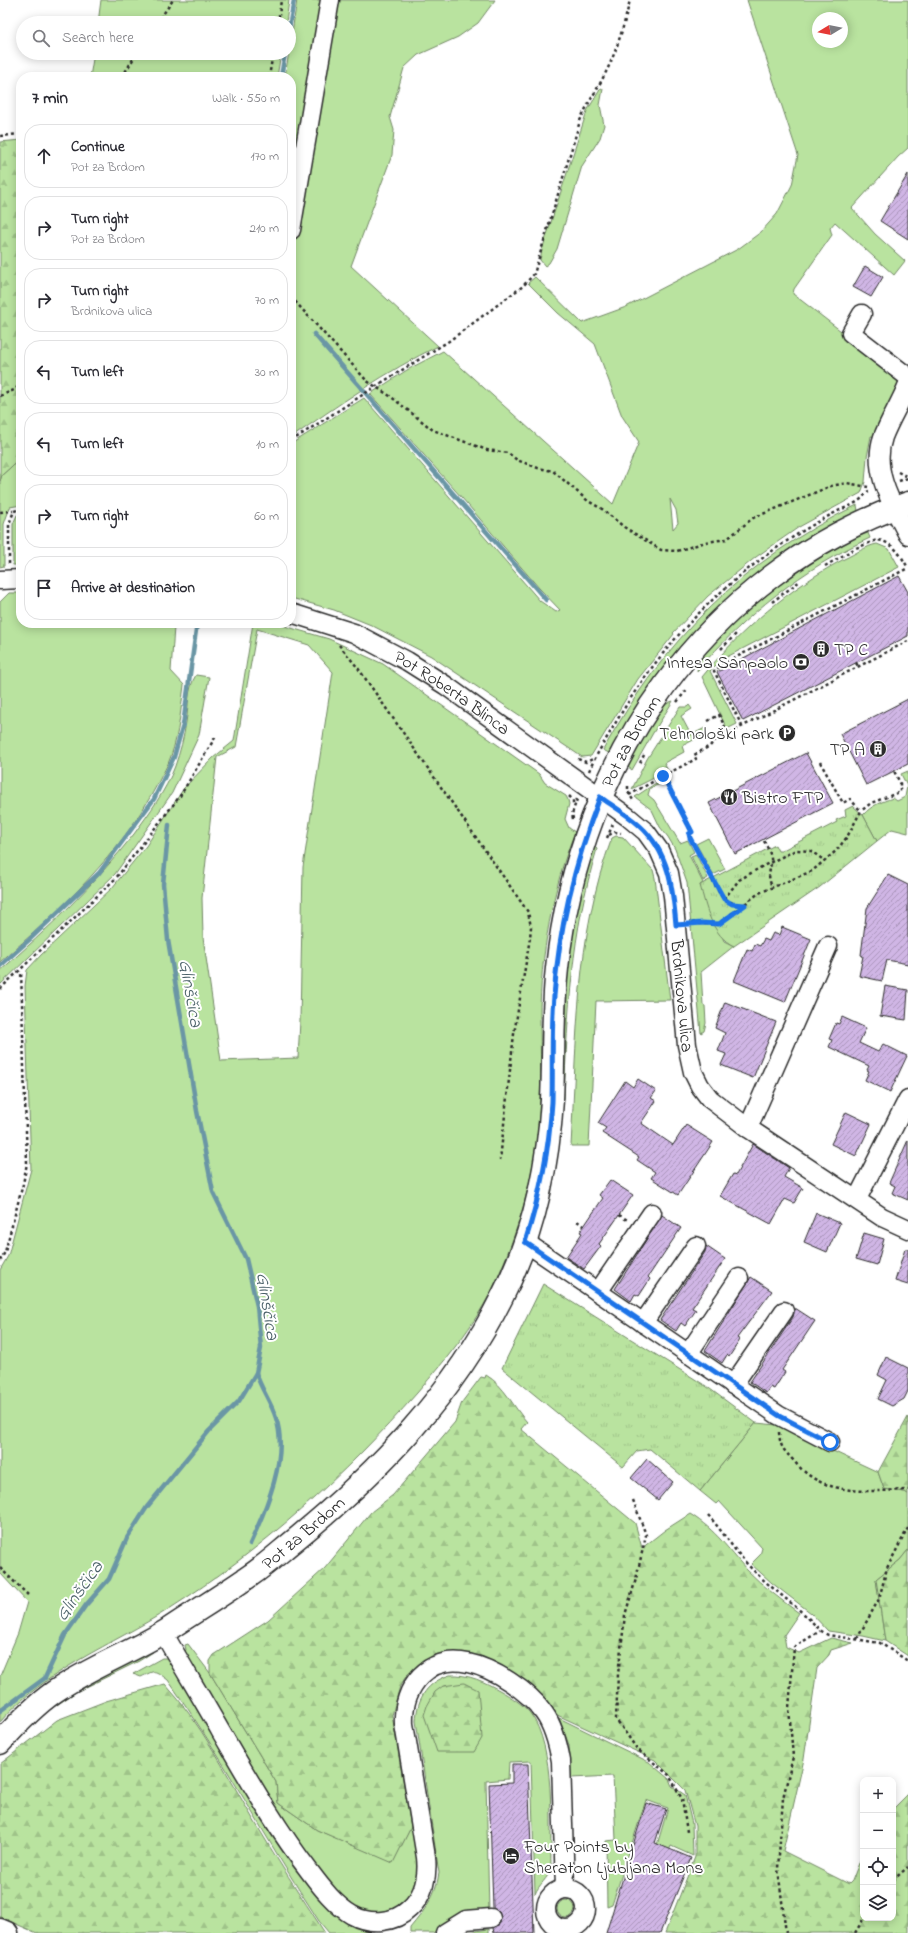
<!DOCTYPE html>
<meta charset="utf-8">
<style>
:root{--surface:#fff;--page:#f2f2f3;--text:#2b2b33;--muted:#7c7c81;--line:#e1e1e2}
body{margin:0;font-family:"Indie Flower",sans-serif;background:var(--page);color:var(--text)}
.controls{position:absolute;right:12px;bottom:12px;display:grid;overflow:hidden;border-radius:8px;box-shadow:0 2px 10px #0003}
.controls button{width:36px;height:36px;display:grid;place-items:center;padding:0;border:0;border-bottom:1px solid var(--line);background:var(--surface);color:var(--text);font:20px sans-serif}
.compass{position:absolute;left:812px;top:12px;width:36px;height:36px;border-radius:50%;background:var(--surface);box-shadow:0 2px 10px #0003;rotate:260deg}
.stop{position:absolute;width:12px;height:12px;margin:-9px;border:3px solid #1a73e8;border-radius:50%;background:#fff}
.stop.end{background:#1a73e8;border-color:#fff;box-shadow:0 1px 4px #0008}
.list{margin:0;padding:0;list-style:none}
h2{display:flex;justify-content:space-between;align-items:center;height:52px;margin:0;padding:0 16px;font-size:17px}
h2 small{font-size:13px;font-weight:400;color:var(--muted)}
.list li{display:grid;grid-template-columns:26px 1fr auto;gap:12px;align-items:center;box-sizing:border-box;height:64px;margin:0 8px 8px;padding:0 8px;border:1px solid var(--line);border-radius:16px}
.list b{display:block;font-size:15px;white-space:nowrap}
.list p{margin:0;font-size:13px;white-space:nowrap;color:var(--muted)}
.list em{font-size:13px;font-style:normal;color:var(--muted)}
.icon{flex:none;width:22px;height:22px;fill:none;stroke:currentColor;stroke-width:2;stroke-linecap:round;stroke-linejoin:round}
.map{position:relative;flex:none;width:908px;height:1933px;overflow:hidden}
.search{position:absolute;background:var(--surface);box-shadow:0 2px 10px #0003;left:16px;top:16px;width:280px;height:44px;display:flex;align-items:center;gap:10px;box-sizing:border-box;padding:0 14px;border-radius:22px;color:var(--muted);font-size:15px}
.panel{position:absolute;background:var(--surface);box-shadow:0 2px 10px #0003;left:16px;top:72px;width:280px;height:556px;border-radius:16px}
.map>svg:first-child{display:block}
</style>
<div class="map">
<svg width="908" height="1933" viewBox="0 0 908 1933">
<defs>
<pattern id="forest-firs" width="22" height="20" patternUnits="userSpaceOnUse"><rect width="22" height="20" fill="#b9e39f"/><path d="M5 1l3.5 6h-7zM16 11l3.5 6h-7z" fill="#9fc389"/></pattern>
<pattern id="park-tufts" width="24" height="20" patternUnits="userSpaceOnUse"><rect width="24" height="20" fill="#b9e39f"/><path d="M3 7l-1-3M5 7V3M7 7l1-3M15 17l-1-3M17 17v-4M19 17l1-3" fill="none" stroke="#9fc389"/></pattern>
<pattern id="building-hatch" width="6" height="6" patternUnits="userSpaceOnUse"><rect width="6" height="6" fill="#d0b6e5"/><path d="M-1 1l2-2M0 6l6-6M5 7l2-2" fill="none" stroke="#a994ba"/></pattern>
</defs>
<rect width="100%" height="100%" fill="#fff"/>
<filter id="ink" filterUnits="userSpaceOnUse"><feTurbulence type="fractalNoise" baseFrequency=".025" numOctaves="2"/><feDisplacementMap in="SourceGraphic" scale="8" xChannelSelector="R" yChannelSelector="G"/><feConvolveMatrix kernelMatrix="1 2 1 2 8 2 1 2 1" color-interpolation-filters="sRGB"/></filter>
<g filter="url(#ink)">
<g fill="#b9e39f" stroke="#728765" fill-rule="evenodd">
<path d="M101 0H289L286 23H98Z"/>
<path d="M297 0H325L291 201V77H285Z"/>
<path d="M338 0H495L478 23 458 37 418 55 404 68 390 117 394 130 392 155 351 266 438 346C389 370 336 406 291 438V257L334 5Z"/>
<path d="M747 0H908V148L898 157 852 208 875 234 905 261 894 275 835 222 830 228 832 235 794 289 793 294 902 378 875 437 871 436 867 457 865 482 861 493 799 527 756 557 708 596 673 633 674 634 638 679 591 756 582 757 431 656 371 625 334 610 291 598V444L364 398 540 601 556 612 560 610 539 588 462 498 370 394 407 370 443 351 613 504 639 442 622 416 595 344 558 313 528 283 535 277 582 323 626 307 738 249 761 232 777 214 792 185 798 155ZM818 18H842V42H818ZM670 499 676 510 678 523 673 529Z"/>
<path d="M94 53H281L277 77H90Z"/>
<path d="M601 88 603 89 600 105 604 125 600 138 582 166 557 249 549 263 545 266 540 260 542 250 587 111Z"/>
<path d="M21 458V505L10 507 4 524V566L0 567V481L2 475Z"/>
<path d="M857 505 858 511C838 522 817 532 797 544 717 597 654 669 609 753L603 750C665 639 742 561 857 505Z"/>
<path d="M21 514V565H13V524L17 515Z"/>
<path d="M868 533 870 538C803 568 745 615 697 671 700 634 832 544 868 533Z"/>
<path d="M877 544 889 549 899 567 721 660 710 671 737 724 727 729 702 677C741 629 790 588 844 559 855 554 866 546 877 544Z"/>
<path d="M9 593H21V623H175L174 627 171 671 184 685C181 709 179 733 171 756 168 766 162 774 158 783 121 854 60 911 0 962V602Z"/>
<path d="M253 623H274L329 639 383 664 539 774 545 783 566 796 568 800 569 804 565 819 569 828 575 832C553 885 540 959 540 1016 540 1050 542 1084 539 1118 535 1171 521 1223 500 1272 482 1317 448 1357 417 1393 344 1476 262 1550 169 1609 112 1645 45 1670 0 1722V1676L18 1633 27 1602 0 1573V1270L8 1256 31 1169 25 986 27 970 41 955 112 888 146 846 184 788 213 758 234 741ZM257 629 309 645 333 672 303 867 300 1021 298 1058 221 1061 203 937 202 898 217 757 236 747Z"/>
<path d="M196 675 209 677 199 735 172 793 115 874 0 985V971C48 929 94 885 134 834 149 813 166 791 175 766 180 752 184 737 186 722 189 706 187 689 196 675Z"/>
<path d="M673 701 653 733 632 770 627 766C635 751 657 704 673 701Z"/>
<path d="M689 705 692 709 681 716 691 735 705 728 707 733 682 746 684 752 664 763 668 771 632 789 647 759 680 707H687Z"/>
<path d="M908 771V833L892 829 877 841 863 815C872 805 881 802 893 798L897 801 905 797 907 786 901 774Z"/>
<path d="M662 779 663 783 650 788 648 795 654 800 680 843 688 840 694 852 689 855 703 883 700 885 724 941 734 946 701 972 703 1005 705 1006 706 1023 704 1031 701 1033 687 883 675 849 668 837 660 827 652 810 635 797Z"/>
<path d="M616 836 623 837 653 870 655 878 670 1000 596 1001 589 1146H571C577 1043 575 936 612 838Z"/>
<path d="M708 838 725 869 713 875 696 844Z"/>
<path d="M594 846 597 849C571 934 568 1011 564 1099H563L568 966 577 909Z"/>
<path d="M696 854 708 878 703 881 691 856Z"/>
<path d="M756 1423 777 1425 878 1472 884 1489 905 1492 908 1494V1550L900 1560 876 1579 885 1641 863 1636 828 1631 811 1613 772 1583 751 1564 760 1555 762 1548 719 1501 716 1504 700 1491Z"/>
<path d="M188 1644 210 1673 276 1782 278 1803 317 1830 393 1862 411 1827C414 1842 421 1861 418 1875 411 1904 384 1922 356 1907 344 1901 335 1888 326 1878 278 1824 249 1763 214 1702 205 1685 194 1669 183 1653L186 1650 185 1645Z"/>
<path d="M153 1652 139 1661 76 1692 39 1717 66 1693 133 1659Z"/>
<path d="M162 1658H167L171 1663 322 1901 342 1920 371 1933H329L319 1921C267 1842 223 1757 168 1680 153 1669 156 1670 141 1677L133 1674Z"/>
<path d="M450 1675C469 1674 485 1682 501 1691 511 1697 523 1704 530 1713 556 1747 550 1825 551 1868 548 1879 539 1884 535 1894L531 1761 509 1762 508 1779 486 1781 489 1912 457 1915 433 1933H410V1928C425 1910 436 1895 439 1873L416 1721C417 1697 428 1682 450 1675Z"/>
<path d="M559 1718 649 1762 669 1779 672 1786 685 1795 692 1824 693 1856 671 1846 647 1904 640 1902 668 1808 646 1800 612 1905 607 1907 606 1841 616 1840 613 1776 571 1778 569 1745Z"/>
<circle cx="566" cy="1909" r="9"/>
<path d="M489 1929V1933H462Z"/>
</g>
<g fill="url(#forest-firs)" stroke="#728765">
<path d="M21 140V458L2 475 0 481V142Z"/>
<path d="M486 1375C505 1386 513 1407 527 1422L521 1429 635 1523 642 1548 665 1530 690 1514C717 1531 727 1548 747 1570 763 1586 781 1600 799 1613L784 1635 786 1647 799 1653 831 1638 853 1643 831 1650 829 1655 817 1668 804 1759 783 1851 849 1884 852 1881 863 1853V1918H893V1809L908 1794V1933H665L695 1857V1826L685 1790 655 1760 555 1714 547 1702 527 1683 506 1668 472 1654 456 1652 430 1658 407 1675 400 1686 392 1715 411 1827 393 1863 317 1830 278 1803 276 1782 210 1673V1661L214 1655 268 1620 325 1568 371 1512 393 1495 455 1422 462 1402 481 1377 485 1378Z"/>
<path d="M908 1417V1494L905 1492 884 1489 878 1472Z"/>
<path d="M908 1550V1656L885 1641 876 1579 900 1560Z"/>
<path d="M464 1683 478 1690 482 1738 474 1752H437L424 1715 427 1706 435 1692 443 1686Z"/>
<path d="M165 1684C201 1723 226 1773 253 1819 276 1858 300 1895 325 1933H37L0 1917V1764L57 1720 106 1701Z"/>
</g>
<g fill="url(#park-tufts)" stroke="#728765">
<path d="M853 806 863 815 877 841 820 887 734 946C712 936 706 907 700 885L775 845 778 851H781L837 822 836 820 846 816 845 810Z"/>
<path d="M543 1284 706 1386 756 1423 700 1491 650 1449 637 1451 623 1467 502 1368Z"/>
</g>
<g fill="none" stroke-linecap="round" stroke-linejoin="round">
<g stroke="#6a96a5" stroke-width="4.5">
<path d="M289 28 294 0"/>
<path d="M281 77 285 53"/>
<path d="M314 334 546 600"/>
<path d="M0 966 29 940 99 873 154 799 174 757 183 725 197 623"/>
<path d="M250 1544C266 1509 289 1457 276 1418 271 1402 261 1389 256 1373"/>
<path d="M0 1711 45 1678 65 1635 86 1605 109 1579 127 1538 147 1507 209 1431 239 1401 256 1373 261 1348 257 1306 246 1259 213 1192 197 1111 168 940 163 884 169 825"/>
</g>
</g>
<g fill="url(#building-hatch)" stroke="#2b2b2b">
<path d="M908 174V239L880 221Z"/>
<path d="M865 266 883 277 871 297 853 287Z"/>
<path d="M899 576 908 592V636L743 721 717 672Z"/>
<path d="M908 699V764L866 785 840 734Z"/>
<path d="M806 753 833 803 735 854 709 803Z"/>
<path d="M888 875 908 885V964L887 960 882 981 859 976 863 956 861 955 867 908Z"/>
<path d="M782 927 811 939 785 1002 734 981 747 949 752 951 755 944 760 946 764 939 769 941 773 933 779 935Z"/>
<path d="M885 986 908 990 906 1020 880 1016Z"/>
<path d="M725 1002 776 1022 753 1078 721 1065 726 1054 718 1051 725 1033 715 1028Z"/>
<path d="M842 1017 866 1028 859 1043 878 1052 883 1044 907 1056 890 1092 865 1080 869 1071 867 1070 869 1066 829 1047 832 1040 829 1039 836 1023 839 1024Z"/>
<path d="M638 1079 656 1091 651 1098 656 1101 641 1123 673 1145 686 1125 713 1142 678 1195 651 1178 655 1172 637 1160 639 1157 602 1133 606 1128 598 1123 625 1081 633 1087Z"/>
<path d="M846 1112 871 1124 856 1156 831 1144Z"/>
<path d="M908 1140V1200L892 1193 895 1186 889 1183Z"/>
<path d="M753 1144 789 1168 784 1177 803 1188 794 1203 785 1199 771 1224 720 1196 733 1174 736 1175Z"/>
<path d="M610 1180 633 1195 599 1244 601 1246 584 1269 566 1257 582 1233 580 1232 603 1198 599 1195Z"/>
<path d="M816 1213 840 1223 827 1252 804 1242Z"/>
<path d="M662 1215 681 1228 648 1277 650 1279 639 1296 635 1294 631 1301 615 1289Z"/>
<path d="M864 1233 884 1239 877 1265 856 1259Z"/>
<path d="M706 1246 725 1259 692 1308 696 1310 685 1326 681 1323 676 1331 660 1320 705 1252Z"/>
<path d="M905 1249H908V1285L895 1281Z"/>
<path d="M751 1277 772 1291 737 1338 740 1340 729 1357 727 1355 722 1363 705 1351Z"/>
<path d="M795 1308 815 1321 782 1370 785 1372 774 1389 770 1387 766 1393 750 1382 793 1317Z"/>
<path d="M886 1357 908 1368V1391L904 1399 892 1406 878 1399 887 1380 878 1375Z"/>
<path d="M647 1459 673 1482 658 1500 631 1478Z"/>
<path d="M512 1764H528L534 1933H494L493 1928 500 1923 501 1918 499 1912 493 1908 489 1784 512 1783Z"/>
<path d="M646 1803 666 1809 655 1843 691 1858 660 1933H606Z"/>
</g>
<g fill="none" stroke-linecap="round" stroke-linejoin="round">
<g stroke="#2b2b2b" stroke-width="21">
<g id="minor">
<path d="M291 230 330 0"/>
<path d="M862 314 851 333 908 377"/>
<path d="M908 384C901 402 890 419 883 437 871 471 893 506 908 535"/>
<path d="M0 580 21 579"/>
<path id="s1" d="M291 613 354 633 407 661 445 685 628 817 646 832 659 850 669 873 673 896 687 1045 693 1072 700 1086 710 1099 748 1128 882 1217 908 1229"/>
<path d="M748 1128 828 946"/>
<path d="M857 1199 908 1099"/>
<path d="M525 1242 778 1415 830 1442"/>
<path d="M598 1292 652 1213"/>
<path d="M643 1323 696 1246"/>
<path d="M688 1354 739 1278"/>
<path d="M733 1385 784 1311"/>
<path d="M163 1632C182 1666 202 1698 221 1732 249 1780 276 1828 310 1872 322 1888 335 1905 352 1915 370 1925 395 1923 409 1909 424 1896 428 1876 426 1857L404 1724C402 1687 428 1654 468 1663 493 1668 529 1691 544 1713 554 1727 558 1744 561 1761L565 1888"/>
<circle cx="566" cy="1909" r="20"/>
<path d="M445 1933 466 1920 491 1918"/>
</g>
</g>
<g stroke="#2b2b2b" stroke-width="25">
<g id="major">
<path id="s2" d="M0 1743C16 1725 34 1706 54 1692 90 1667 132 1652 169 1629 196 1611 224 1594 251 1575 267 1564 281 1551 296 1539 379 1471 454 1394 502 1297 533 1236 548 1167 552 1100 554 1056 552 1012 557 968 579 760 707 574 908 503"/>
</g>
</g>
<g stroke="#2b2b2b" stroke-width="25">
<path id="highway" d="M0 1930 7 1933"/>
</g>
<g stroke="#2b2b2b" stroke-width="2.5" stroke-dasharray="3 3" stroke-linecap="butt">
<path d="M157 23 173 0"/>
<path d="M278 23 281 0"/>
<path d="M122 77 137 53"/>
<path d="M269 77 273 53"/>
<path d="M0 136 21 134"/>
<path d="M291 297 367 381 390 396 433 430 487 450 508 453 517 460 538 468 553 471 588 501 602 509 624 527 661 550 677 551 706 542 727 539 753 518 831 486 847 483 868 487"/>
<path d="M381 383 449 341 523 286 534 274 580 121C587 104 597 90 605 74 617 51 624 25 630 0"/>
<path d="M0 396 14 390 21 384"/>
<path d="M291 441 350 403"/>
<path d="M898 472 908 477"/>
<path d="M899 481 908 478"/>
<path d="M0 512 13 511"/>
<path d="M9 564V524L14 511 21 509"/>
<path d="M825 566 856 548 877 540C893 542 901 555 908 568"/>
<path d="M772 602 800 581"/>
<path d="M339 645 358 668 528 912 531 927 530 938 514 1034 500 1160"/>
<path d="M721 649 738 632"/>
<path d="M856 663 858 666"/>
<path d="M677 702 688 688"/>
<path d="M708 721 719 715 728 733"/>
<path d="M742 726 714 671 723 664 908 568"/>
<path d="M578 759 586 762 593 759"/>
<path d="M820 762 843 803 850 799 861 811"/>
<path d="M640 763 645 753"/>
<path d="M589 771C595 757 603 744 611 731 664 635 743 560 840 510 847 507 855 504 861 499 865 496 865 492 869 491"/>
<path d="M663 776 696 759 694 755 710 746 714 741 908 641"/>
<path d="M628 786V792L633 800"/>
<path d="M629 795 663 776 692 832 689 834 690 838 720 893C726 902 734 905 745 905"/>
<path d="M569 796 573 800V806"/>
<path d="M573 819 572 814 577 799"/>
<path d="M609 835 615 832 621 833"/>
<path d="M607 838 613 824"/>
<path d="M764 841C767 847 772 855 771 862 770 873 767 875 772 887"/>
<path d="M724 899 739 880 763 866 796 850 811 851 825 861"/>
<path d="M692 923 719 924 759 893 812 871 836 851 847 837 861 811 871 803 900 792V783L894 771"/>
<path d="M0 989 116 878 180 796 216 736"/>
<path d="M619 1215 629 1221"/>
<path d="M577 1221 584 1226"/>
<path d="M0 1261 5 1252 23 1184 27 1163 21 971"/>
<path d="M779 1432C780 1448 784 1450 794 1461 823 1497 866 1491 908 1490"/>
<path d="M633 1500 646 1535 636 1579 625 1615 618 1674 616 1719 637 1749 669 1775 682 1799 687 1832"/>
<path d="M708 1515C723 1532 734 1550 749 1566 766 1584 786 1598 805 1615 813 1622 818 1630 828 1635L880 1643 908 1661"/>
<path d="M0 1568 28 1595"/>
<path d="M857 1639 879 1599 887 1568 908 1528"/>
<path d="M893 1880 908 1867"/>
<path d="M786 1933 778 1869 783 1798 793 1757 789 1708 794 1647 820 1631"/>
<path d="M855 1933 864 1918"/>
</g>
<use href="#minor" stroke="#fff" stroke-width="18"/>
<use href="#major" stroke="#fff" stroke-width="22"/>
<use href="#highway" stroke="#fff" stroke-width="22"/>
<path stroke="#2b2b2b" stroke-width="2.5" stroke-dasharray="3 3" stroke-linecap="butt" d="M350 403 381 383"/>
</g>
</g>
<g fill="none" stroke-linecap="round" stroke-linejoin="round" filter="url(#ink)">
<path stroke="#1a73e8" stroke-width="5" d="M663 776 692 832 689 834 690 838 724 899 732 904 745 905 719 924 702 923 676 925C673 888 669 852 640 826 628 815 613 806 600 797 575 862 559 927 554 996 551 1032 553 1067 552 1102 549 1150 540 1196 525 1242L778 1415 830 1442"/>
</g>
<defs>
<g id="building-disc" transform="scale(0.9)"><circle r="9.5" fill="#2b2b2b" stroke="#fff"/><path d="M-4-6H4V6H1V3H-1V6H-4ZM-2.5-4.3h1.7v1.8h-1.7ZM.8-4.3h1.7v1.8H.8ZM-2.5-1h1.7V.8h-1.7ZM.8-1h1.7V.8H.8Z" fill="#fff"/></g>
<g id="bank-disc" transform="scale(0.9)"><circle r="9.5" fill="#2b2b2b" stroke="#fff"/><path d="M-6-4H6V4H-6ZM0-2.3a2.3 2.3 0 1 0 0 4.6a2.3 2.3 0 1 0 0-4.6Z" fill="#fff"/></g>
<g id="parking-disc" transform="scale(0.9)"><circle r="9.5" fill="#2b2b2b" stroke="#fff"/><path d="M-3.5-5.5H1a3.5 3.5 0 0 1 0 7H-1V5.5H-3.5ZM-1-3.4V-.6H.8a1.4 1.4 0 0 0 0-2.8Z" fill="#fff"/></g>
<g id="restaurant-disc" transform="scale(0.9)"><circle r="9.5" fill="#2b2b2b" stroke="#fff"/><path d="M-5-6h1v4h1v-4h1v4h1v-4h1v5L-1.5 .5V6h-2V.5L-5-1ZM5-6V6H3V1.5H1.5Q1.5-4 5-6Z" fill="#fff"/></g>
<g id="hotel-disc" transform="scale(0.9)"><circle r="9.5" fill="#2b2b2b" stroke="#fff"/><path d="M-6-4.5h1.5V1H6V5H4.5V3h-9V5H-6ZM-4 0a1.8 1.8 0 1 1 3.6 0ZM.5 0V-2.5h3Q6-2.5 6 0Z" fill="#fff"/></g>
</defs>
<g fill-rule="evenodd">
<use href="#building-disc" x="821" y="649"/>
<use href="#bank-disc" x="801" y="662"/>
<use href="#parking-disc" x="787" y="733"/>
<use href="#building-disc" x="878" y="749"/>
<use href="#restaurant-disc" x="729" y="797"/>
<use href="#hotel-disc" x="511" y="1856"/>
</g>
<g text-anchor="middle" stroke-width="4" stroke-linejoin="round" paint-order="stroke">
<g font-size="18" fill="#2b2b2b" stroke="#fff" text-anchor="start">
<text x="834" y="655">TP C</text>
<text x="788" y="668" text-anchor="end">Intesa Sanpaolo</text>
<text x="774" y="739" text-anchor="end">Tehnološki park</text>
<text x="865" y="755" text-anchor="end">TP A</text>
<text x="742" y="803">Bistro FTP</text>
<text x="524" y="1852">Four Points by<tspan x="524" dy="21">Sheraton Ljubljana Mons</tspan></text>
</g>
<g font-size="18" fill="#2b2b2b" stroke="#fff">
<text dy="6" stroke="none"><textPath href="#s1" startOffset="181">Pot Roberta Blinca</textPath></text>
<text dy="6" stroke="none"><textPath href="#s2" startOffset="1259">Pot za Brdom</textPath></text>
<text dy="6" stroke="none"><textPath href="#s1" startOffset="591">Brdnikova ulica</textPath></text>
<text dy="6" stroke="none"><textPath href="#s2" startOffset="371">Pot za Brdom</textPath></text>
</g>
<g font-size="19" font-style="italic" fill="#4a6068" stroke="#fff">
<text transform="translate(192 993) rotate(80)" y="7">Glinščica</text>
<text transform="translate(269 1306) rotate(81)" y="7">Glinščica</text>
<text transform="translate(78 1590) rotate(-55)" y="7">Glinščica</text>
</g>
</g>
</svg>
<div class="controls">
<button>+</button>
<button>−</button>
<button><svg class="icon" aria-label="locate" viewBox="0 0 24 24"><circle cx="12" cy="12" r="6"/><path d="M12 2v4M12 18v4M2 12h4M18 12h4"/></svg></button>
<button><svg class="icon" aria-label="layers" viewBox="0 0 24 24"><path d="M12 4l9 5-9 5-9-5zM3 14l9 5 9-5"/></svg></button>
</div>
<svg class="compass" viewBox="-18 -18 36 36"><path d="M0-13l5 13h-10z" fill="#e53935"/><path d="M0 13l5-13h-10z" fill="#7c7c81"/></svg>
<div class="stop" style="left:830px;top:1442px"></div>
<div class="stop end" style="left:663px;top:776px"></div>
<div class="search"><svg class="icon" aria-label="search" viewBox="0 0 24 24"><circle cx="10" cy="10" r="6"/><path d="M15 15l6 6"/></svg>Search here</div>
<section class="panel">
<h2>7 min<small>Walk · 550 m</small></h2>
<ul class="list">
<li><svg class="icon" aria-label="ahead" viewBox="0 0 24 24"><path d="M12 20V5M6 11l6-6 6 6"/></svg><div><b>Continue</b><p>Pot za Brdom</p></div><em>170 m</em></li>
<li><svg class="icon" aria-label="right" viewBox="0 0 24 24"><path d="M7 20v-9h11M14 6l5 5-5 5"/></svg><div><b>Turn right</b><p>Pot za Brdom</p></div><em>210 m</em></li>
<li><svg class="icon" aria-label="right" viewBox="0 0 24 24"><path d="M7 20v-9h11M14 6l5 5-5 5"/></svg><div><b>Turn right</b><p>Brdnikova ulica</p></div><em>70 m</em></li>
<li><svg class="icon" aria-label="left" viewBox="0 0 24 24"><path d="M17 20v-9H6M10 6l-5 5 5 5"/></svg><div><b>Turn left</b></div><em>30 m</em></li>
<li><svg class="icon" aria-label="left" viewBox="0 0 24 24"><path d="M17 20v-9H6M10 6l-5 5 5 5"/></svg><div><b>Turn left</b></div><em>10 m</em></li>
<li><svg class="icon" aria-label="right" viewBox="0 0 24 24"><path d="M7 20v-9h11M14 6l5 5-5 5"/></svg><div><b>Turn right</b></div><em>60 m</em></li>
<li><svg class="icon" aria-label="arrive" viewBox="0 0 24 24"><path d="M6 21V4h12l-3 4 3 4H6"/></svg><div><b>Arrive at destination</b></div></li>
</ul>
</section>
</div>
